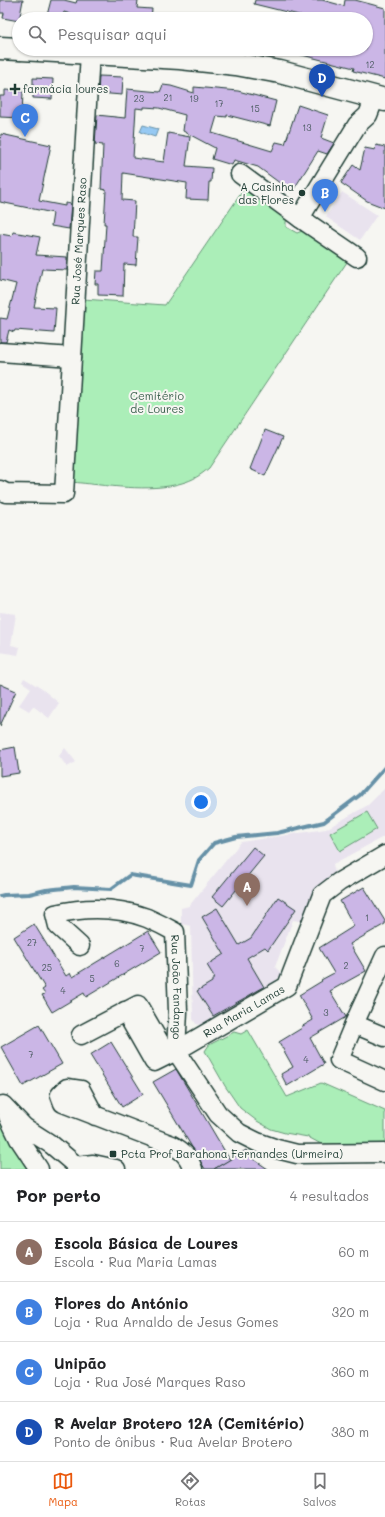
<!DOCTYPE html>
<html lang="pt">
<meta charset="utf-8">
<style>
:root{--surface:#fff;--page:#f2f2f2;--text:#202124;--muted:#757577;--line:#e0e0e0;--accent:#ea580c}
body{margin:0;font-family:Mali,sans-serif;background:var(--page);color:var(--text)}
.you{position:absolute;left:201px;top:802px;width:14px;height:14px;margin:-10px;border:3px solid #fff;border-radius:50%;background:#1a73e8;box-shadow:0 0 0 6px #1a73e833}
.badge{display:grid;place-items:center;width:26px;height:26px;border-radius:50%;background:var(--accent);color:#fff;font-size:13px;font-weight:700}
.pin{position:absolute;translate:-50% -33px;filter:drop-shadow(0 1px 2px #0008)}
.pin::after{content:'';position:absolute;top:21px;width:14px;height:12px;background:inherit;clip-path:polygon(0 0,100% 0,50% 100%)}
.list{margin:0;padding:0;list-style:none}
h2{display:flex;justify-content:space-between;align-items:center;height:52px;margin:0;padding:0 16px;font-size:17px}
h2 small{font-size:13px;font-weight:400;color:var(--muted)}
.list li{display:grid;grid-template-columns:26px 1fr auto;gap:12px;align-items:center;box-sizing:border-box;height:60px;padding:0 16px;border-top:1px solid var(--line)}
.list b{display:block;font-size:15px;white-space:nowrap}
.list p{margin:0;font-size:13px;white-space:nowrap;color:var(--muted)}
.list em{font-size:13px;font-style:normal;color:var(--muted)}
.icon{flex:none;width:22px;height:22px;fill:none;stroke:currentColor;stroke-width:2;stroke-linecap:round;stroke-linejoin:round}
.map{position:relative;flex:none;width:385px;height:1169px;overflow:hidden}
.search{position:absolute;background:var(--surface);box-shadow:0 1px 3px #0004;left:12px;right:12px;top:12px;height:44px;display:flex;align-items:center;gap:10px;box-sizing:border-box;padding:0 14px;border-radius:22px;color:var(--muted);font-size:15px}
.sheet{height:292px;background:var(--surface)}
nav{display:flex;justify-content:space-around;align-items:center;box-sizing:border-box;height:56px;border-top:1px solid var(--line);background:var(--surface);font-size:11px;color:var(--muted)}
nav a{display:grid;justify-items:center;gap:2px}
nav .on{color:var(--accent)}
.map>svg:first-child{display:block}
</style>
<div class="map">
<svg width="385" height="1169" viewBox="0 0 385 1169">
<rect width="100%" height="100%" fill="#f6f6f2"/>
<filter id="ink" filterUnits="userSpaceOnUse"><feTurbulence type="fractalNoise" baseFrequency=".025" numOctaves="2"/><feDisplacementMap in="SourceGraphic" scale="8" xChannelSelector="R" yChannelSelector="G"/><feConvolveMatrix kernelMatrix="1 2 1 2 8 2 1 2 1" color-interpolation-filters="sRGB"/></filter>
<g filter="url(#ink)">
<g fill="#e9e3ee">
<path d="M342 192 377 215 360 240 326 217Z"/>
<path d="M0 612 16 614 11 645 20 647 18 655 0 652Z"/>
<path d="M24 678 42 689 59 703 49 718 33 706 29 711 19 705 31 688 22 682Z"/>
<path d="M65 748 76 762 67 767 59 756Z"/>
<path d="M385 788V836L333 864 335 873 318 888 303 922 293 920 275 967 282 974 269 987 208 1022 201 1025 196 1024 193 1019 191 926 181 924V908L189 906 241 842 326 829 368 805Z"/>
</g>
<g fill="#abeeb8" stroke="#659676">
<path d="M244 189 288 217 286 222V227L297 233 310 228 349 259 209 468C201 475 193 480 182 483 150 493 105 485 71 482L83 299 165 305Z"/>
<path d="M367 812 377 829 340 851 330 833Z"/>
<path d="M248 1030 287 1097 321 1083 385 1111V1146L323 1145 308 1137 285 1133 271 1129 257 1121 240 1108 225 1086 205 1051 209 1045 234 1032 241 1034Z"/>
<path d="M0 1114 33 1169H0Z"/>
</g>
<path fill="#96c9f3" stroke="#6691a7" d="M143 125 158 129 155 137 140 132Z"/>
<g fill="none" stroke-linecap="round" stroke-linejoin="round">
<path stroke="#6691a7" stroke-width="4" d="M0 896 4 895 29 894 46 890 74 887 111 889 130 875 191 885 199 860 214 843 236 837 277 833 324 822 360 795 385 767"/>
</g>
<g fill="#cbb6e6" stroke="#1f3d34">
<path d="M0 0H23L19 21 3 18 4 13H0Z"/>
<path d="M51 0H64L76 3 77 0H138L137 8 152 9 151 19H85L64 12 62 19H46Z"/>
<path d="M255 0H322L344 6 345 0H355L385 8V79L353 71 354 68 294 53V49H366V19H306L307 17 254 4Z"/>
<path d="M99 76 123 77 122 95 98 93Z"/>
<path d="M33 78 53 79 52 99 33 98Z"/>
<path d="M163 85 171 86 194 93V87L238 91 276 101 270 126 227 115V117L217 116 212 133 272 151 276 142 285 144 298 105 328 115 321 138 334 143 327 154 318 151 292 192 258 167 234 160 232 165 212 159 215 148 183 131 185 115 159 108 144 107V109L136 108 133 158 164 162 168 133 190 137 186 166 212 168 211 182H209L208 200 186 199 187 183 123 173 122 200 135 201 133 237H138L136 265 124 264 123 296 98 295V284H95L96 271H103L106 224H104L106 190 101 189 103 145 95 144 97 115 125 118 127 89 160 92Z"/>
<path d="M5 90 23 91 22 118 0 117V96H5Z"/>
<path d="M1 134 51 145 39 201 65 206V203L71 204 69 229 51 226 53 213 0 202V140Z"/>
<path d="M376 145 385 147V208L367 201 341 183 353 165 360 170 365 148 375 150Z"/>
<path d="M13 232 40 237 36 255 67 257V270L42 269 34 307 56 308 54 333 15 330 14 332 9 330 6 342H0V318L7 319 16 284 0 280V234L12 236Z"/>
<path d="M265 430 283 437 265 476 250 469Z"/>
<path d="M0 684 16 691 0 726Z"/>
<path d="M15 747 19 773 0 776V750Z"/>
<path d="M253 847 264 856 223 906 212 897Z"/>
<path d="M364 887 385 921V924L350 944 366 971 330 991 346 1017 310 1038 324 1064 287 1086 281 1074 293 1067 279 1042 302 1028 301 1027 313 1020 299 995 322 981 321 980 334 973 319 948 354 926 340 901Z"/>
<path d="M278 897 296 909 268 950 265 947 247 958 264 987 213 1016 197 991 212 982V980L215 978 207 965 224 954 202 917 217 908 239 945 251 938Z"/>
<path d="M34 924 66 976 70 973 72 977 148 931 161 952 86 997 84 993 52 1012 42 995 45 994 42 990 45 988 14 937Z"/>
<path d="M39 1025 62 1064 23 1086 1 1047Z"/>
<path d="M111 1042 143 1094 122 1107 90 1055Z"/>
<path d="M176 1069 230 1160 214 1169H205L153 1082Z"/>
<path d="M246 1150 253 1159 268 1169H214Z"/>
</g>
<g fill="none" stroke-linecap="round" stroke-linejoin="round">
<g stroke="#1f3d34" stroke-width="21">
<g id="minor">
<path d="M240 174 300 218 357 257"/>
<path d="M300 218 357 125 368 115 375 97"/>
<path d="M0 352 72 357"/>
<path id="s1" d="M0 490 6 493 64 494 90 53"/>
<path id="s2" d="M80 946 58 926 55 914C85 907 118 907 147 918 156 922 166 927 175 932L178 1011 176 1051 218 1114 239 1133 257 1142 277 1149 297 1154 385 1153"/>
<path d="M385 956 354 1024 385 1037"/>
<path id="s3" d="M125 1011 154 1062 176 1051 287 986 322 895 339 882 385 855"/>
<path d="M354 1024 339 1060 385 1081"/>
<path d="M81 1035 138 1005 167 1055"/>
<path d="M3 1105 24 1127 52 1145 72 1162"/>
<path d="M8 1116 19 1139 39 1169"/>
<path d="M95 1116 81 1090 67 1088 60 1095 63 1103 172 1145C184 1152 188 1156 193 1169"/>
<path d="M75 1166 93 1164 116 1169"/>
</g>
</g>
<g stroke="#1f3d34" stroke-width="25">
<g id="major">
<path d="M0 48 19 49"/>
<path d="M21 49 180 58 236 64 280 72 385 100"/>
</g>
</g>
<use href="#minor" stroke="#f6f6f2" stroke-width="18"/>
<use href="#major" stroke="#f6f6f2" stroke-width="22"/>
</g>
</g>
<g fill="#1f3d34" stroke="#f6f6f2" stroke-width="1.5">
<path d="M13 83h4v4h4v4h-4v4h-4v-4h-4v-4h4z"/>
<circle cx="302" cy="193" r="4"/>
<rect x="109" y="1150" width="8" height="8" rx="2"/>
</g>
<g text-anchor="middle" stroke-width="4" stroke-linejoin="round" paint-order="stroke">
<g font-size="9" fill="#4a5b60">
<text x="370" y="68">12</text>
<text x="168" y="101">21</text>
<text x="139" y="102">23</text>
<text x="194" y="102">19</text>
<text x="219" y="107">17</text>
<text x="255" y="112">15</text>
<text x="307" y="131">13</text>
<text x="367" y="921">1</text>
<text x="32" y="946">27</text>
<text x="142" y="952">7</text>
<text x="117" y="967">6</text>
<text x="346" y="969">2</text>
<text x="47" y="971">25</text>
<text x="92" y="982">5</text>
<text x="63" y="994">4</text>
<text x="326" y="1016">3</text>
<text x="31" y="1058">7</text>
<text x="306" y="1063">4</text>
</g>
<g font-size="11" fill="#1f3d34" stroke="#f6f6f2" text-anchor="start">
<text x="23" y="93">farmácia loures</text>
<text x="294" y="191" text-anchor="end">A Casinha<tspan x="294" dy="13">das Flores</tspan></text>
<text x="121" y="1158">Pcta Prof Barahona Fernandes (Urmeira)</text>
</g>
<g font-size="11" fill="#1f3d34" stroke="#f6f6f2">
<text dy="4" stroke="none"><textPath href="#s1" startOffset="318">Rua José Marques Raso</textPath></text>
<text dy="4" stroke="none"><textPath href="#s2" startOffset="222">Rua João Fandango</textPath></text>
<text dy="4" stroke="none"><textPath href="#s3" startOffset="162">Rua Maria Lamas</textPath></text>
</g>
<g font-size="11" fill="#3b604e" stroke="#f6f6f2">
<text x="157" y="400">Cemitério<tspan x="157" dy="13">de Loures</tspan></text>
</g>
</g>
</svg>
<div class="you"></div>
<div class="pin badge" style="left:247px;top:906px;background:#8d6e63">A</div>
<div class="pin badge" style="left:325px;top:212px;background:#3f7fe0">B</div>
<div class="pin badge" style="left:25px;top:137px;background:#3f7fe0">C</div>
<div class="pin badge" style="left:322px;top:97px;background:#1a4fb4">D</div>
<div class="search"><svg class="icon" aria-label="search" viewBox="0 0 24 24"><circle cx="10" cy="10" r="6"/><path d="M15 15l6 6"/></svg>Pesquisar aqui</div>
</div>
<section class="sheet">
<h2>Por perto<small>4 resultados</small></h2>
<ul class="list">
<li><span class="badge" style="background:#8d6e63">A</span><div><b>Escola Básica de Loures</b><p>Escola · Rua Maria Lamas</p></div><em>60 m</em></li>
<li><span class="badge" style="background:#3f7fe0">B</span><div><b>Flores do António</b><p>Loja · Rua Arnaldo de Jesus Gomes</p></div><em>320 m</em></li>
<li><span class="badge" style="background:#3f7fe0">C</span><div><b>Unipão</b><p>Loja · Rua José Marques Raso</p></div><em>360 m</em></li>
<li><span class="badge" style="background:#1a4fb4">D</span><div><b>R Avelar Brotero 12A (Cemitério)</b><p>Ponto de ônibus · Rua Avelar Brotero</p></div><em>380 m</em></li>
</ul>
</section>
<nav>
<a class="on"><svg class="icon" aria-label="map" viewBox="0 0 24 24"><path d="M3 6l6-2 6 2 6-2v14l-6 2-6-2-6 2zM9 4v14M15 6v14"/></svg>Mapa</a>
<a><svg class="icon" aria-label="directions" viewBox="0 0 24 24"><path d="M12 3l9 9-9 9-9-9zM9 14v-3h6M13 9l2 2-2 2"/></svg>Rotas</a>
<a><svg class="icon" aria-label="saved" viewBox="0 0 24 24"><path d="M7 4h10v16l-5-4-5 4z"/></svg>Salvos</a>
</nav>
